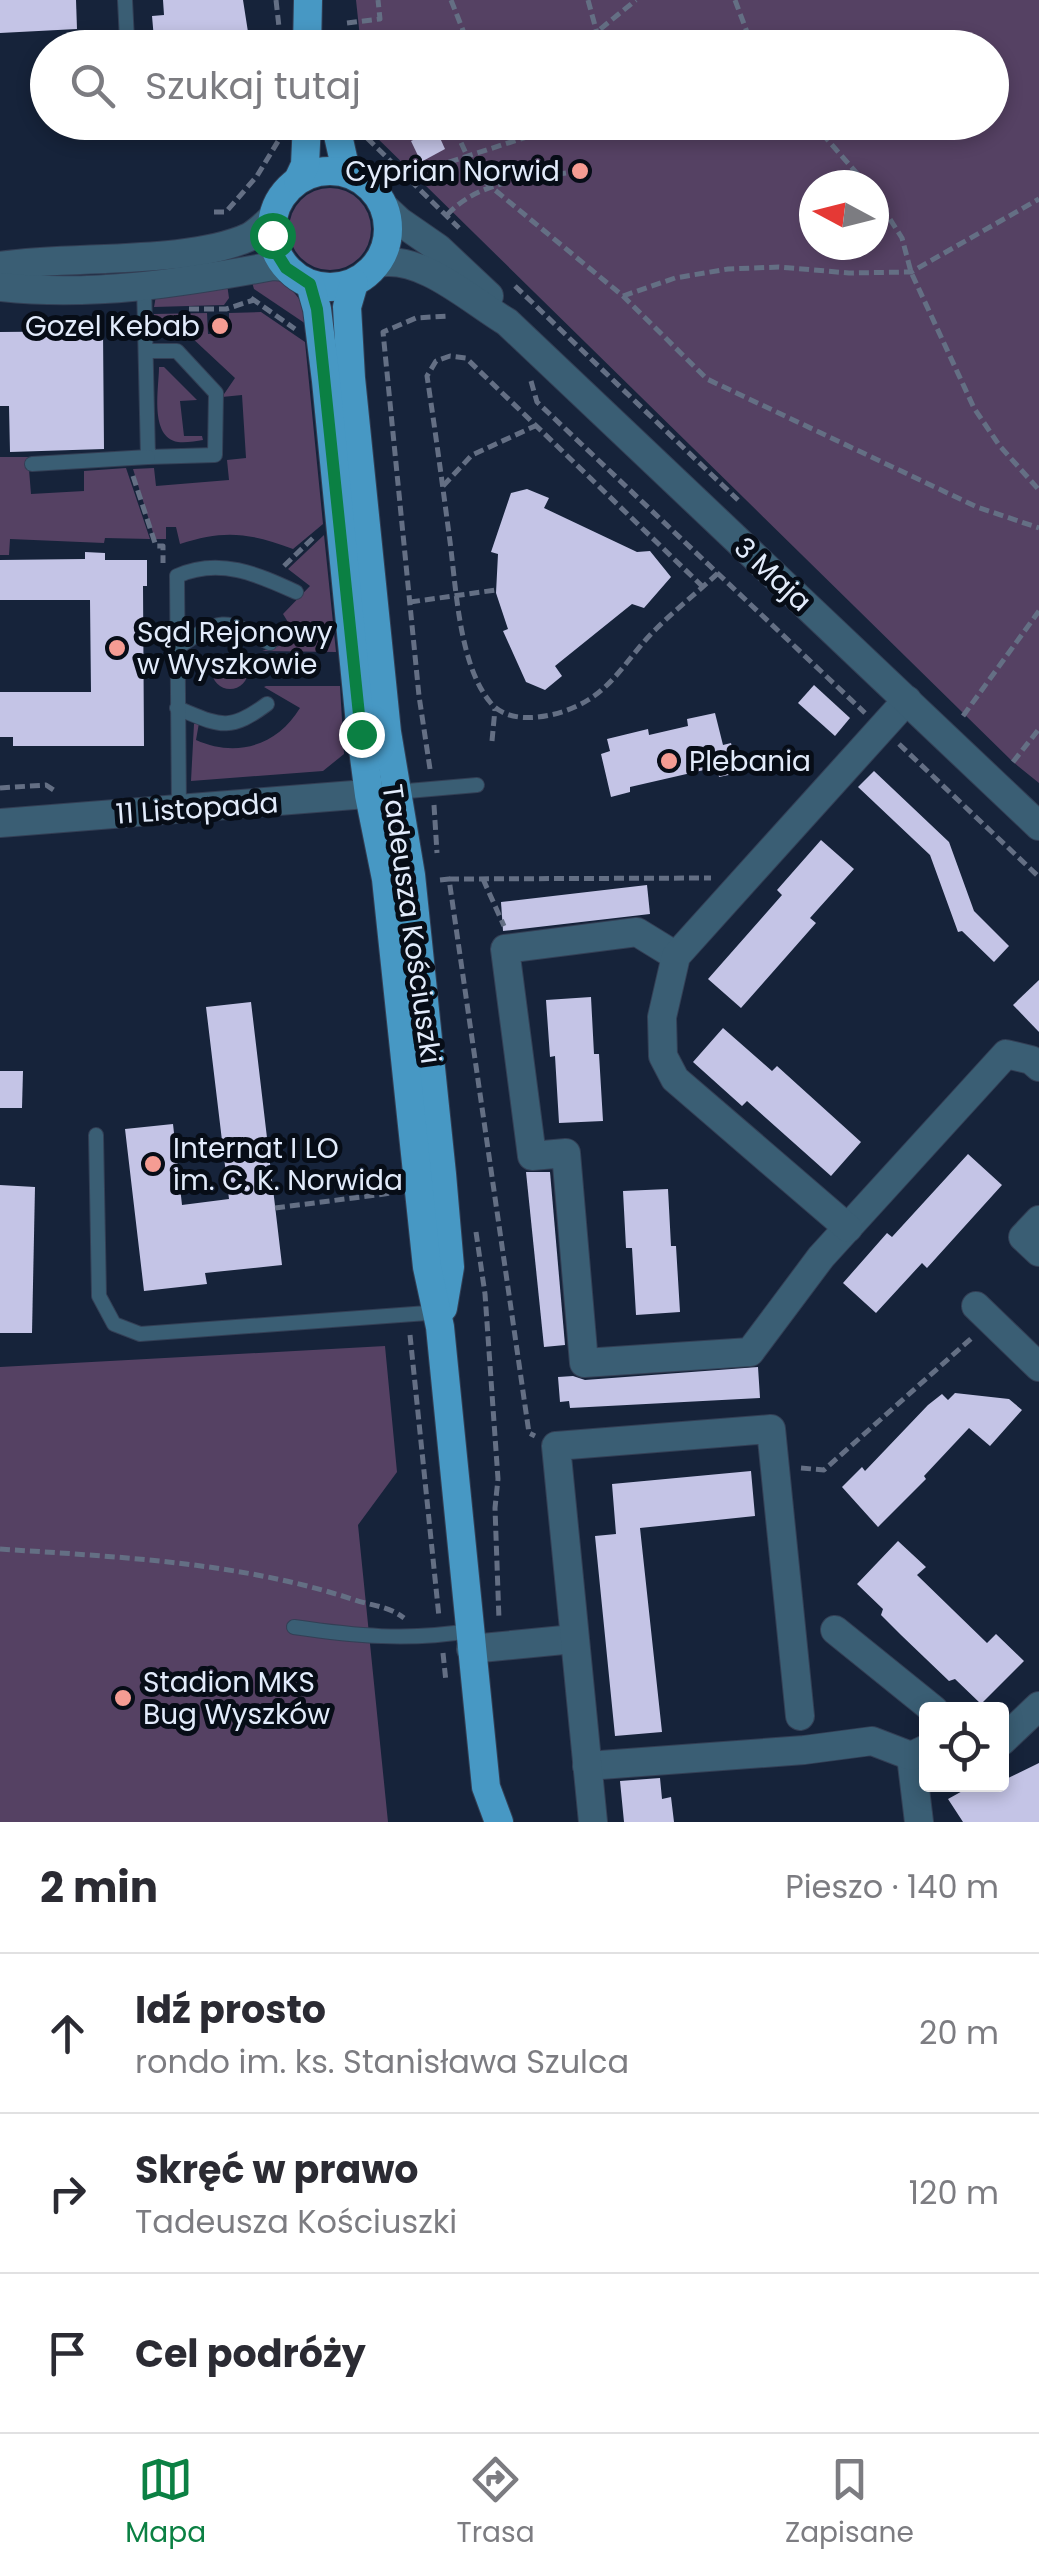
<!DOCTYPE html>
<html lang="pl">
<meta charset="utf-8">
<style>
:root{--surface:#fff;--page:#f7f7f7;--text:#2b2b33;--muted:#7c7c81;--line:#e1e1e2;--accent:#0b8043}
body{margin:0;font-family:Poppins,sans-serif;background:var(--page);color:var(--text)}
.controls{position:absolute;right:30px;bottom:30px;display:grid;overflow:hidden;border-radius:10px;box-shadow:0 5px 15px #0003}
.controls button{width:90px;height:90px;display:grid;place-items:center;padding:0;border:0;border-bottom:2px solid var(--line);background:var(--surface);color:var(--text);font:50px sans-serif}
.compass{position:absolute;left:799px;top:170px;width:90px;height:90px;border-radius:50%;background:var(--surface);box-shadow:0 5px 15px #0003;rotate:277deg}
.stop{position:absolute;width:30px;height:30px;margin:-22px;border:8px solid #0b8043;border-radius:50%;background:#fff}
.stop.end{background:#0b8043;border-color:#fff;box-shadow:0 2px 10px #0008}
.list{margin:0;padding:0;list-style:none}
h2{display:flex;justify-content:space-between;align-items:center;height:130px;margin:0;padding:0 40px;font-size:42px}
h2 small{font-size:32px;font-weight:400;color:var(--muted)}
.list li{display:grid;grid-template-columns:65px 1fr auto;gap:30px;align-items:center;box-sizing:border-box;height:160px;padding:0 40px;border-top:2px solid var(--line)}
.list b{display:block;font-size:38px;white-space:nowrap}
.list p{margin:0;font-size:32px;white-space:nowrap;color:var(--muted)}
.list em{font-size:32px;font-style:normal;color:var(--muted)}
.icon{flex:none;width:55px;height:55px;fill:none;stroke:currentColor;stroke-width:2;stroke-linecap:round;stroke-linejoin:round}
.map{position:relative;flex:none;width:1039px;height:1822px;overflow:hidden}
.search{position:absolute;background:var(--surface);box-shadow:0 5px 15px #0003;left:30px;right:30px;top:30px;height:110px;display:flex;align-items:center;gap:25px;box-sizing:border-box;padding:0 35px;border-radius:55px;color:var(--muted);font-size:38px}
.sheet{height:610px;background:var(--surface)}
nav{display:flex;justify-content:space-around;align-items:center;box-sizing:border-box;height:140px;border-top:2px solid var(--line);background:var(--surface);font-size:28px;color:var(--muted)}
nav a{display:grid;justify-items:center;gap:5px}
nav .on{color:var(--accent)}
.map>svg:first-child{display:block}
</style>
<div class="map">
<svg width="1039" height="1822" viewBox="0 0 1039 1822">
<rect width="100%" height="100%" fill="#16233a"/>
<g fill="#554163" fill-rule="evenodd">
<path d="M356 0H1039V783L1013 762 368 129 367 123 992 122V48L361 47ZM814 185H874V245H814Z"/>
<circle cx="330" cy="229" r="41"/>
<path d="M270 278C290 282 300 299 309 316L306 324 254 289 251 279Z"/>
<path d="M227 284 229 298 224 305 154 307 156 296Z"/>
<path d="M261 312 305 342 323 524 293 549C250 533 225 529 180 544L176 527H166V539H155L133 469 154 468 156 486 229 480 227 460 246 458 242 395 222 397 235 378 176 323 164 336 154 326V314L207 313 208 334 229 333V313Z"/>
<path d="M159 367H164L197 400 180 401 184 436H202L203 440C196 441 186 443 178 442 149 437 159 388 159 367Z"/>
<path d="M0 457H28L31 494 84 491V471L126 468 150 539 105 538 104 543 10 539 9 555H0Z"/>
<path d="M324 535 336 652 262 651 299 640 283 614 310 586 288 569Z"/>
<circle cx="230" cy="671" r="18"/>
<path d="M266 686H340L344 754 323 771 191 781 194 724 199 723 196 740C236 758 277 746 300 708L264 687Z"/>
<path d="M385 1346 397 1472 358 1525 388 1822H0V1367Z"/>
</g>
<g fill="#c4c4e6">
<path d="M0 0H76L77 29 0 33Z"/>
<path d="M163 0H243L248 32 154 39 152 16 164 15Z"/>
<path d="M436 129 445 149 421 162 411 141Z"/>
<path d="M103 331 104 449 10 452 9 406H0V332Z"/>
<path d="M527 489 549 498 544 508 637 552 650 551 671 577 644 608 632 604 555 666 562 676 545 690 526 682 503 631 508 629 496 593 498 554 491 552 511 493Z"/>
<path d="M85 552 105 553V560H147V586H143L144 746H13V737H0V692H91L90 600H0V560L85 559Z"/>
<path d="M814 685 850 718 835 736 798 703Z"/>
<path d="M715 713 723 745 731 743 738 773 719 777 717 767 630 787V792L611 797 601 754 610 751 607 739 648 729 649 735 688 726 687 719Z"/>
<path d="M874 771 949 842 974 911 1009 946 994 962 962 931 958 932 930 855 858 787Z"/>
<path d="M821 840 854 869 810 918 816 923 741 1008 708 979 782 895 777 890Z"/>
<path d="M647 885 650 914 503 931 501 902Z"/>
<path d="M1039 980V1032L1013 1005Z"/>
<path d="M591 997 594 1054H599L603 1121 559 1123 555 1056 550 1057 546 1000Z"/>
<path d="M251 1002 282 1265 205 1273 207 1284 144 1291 125 1129 173 1124 182 1205 229 1199 206 1007Z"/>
<path d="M723 1028 772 1071 777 1066 861 1142 831 1176 747 1101 742 1106 693 1062Z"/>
<path d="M0 1071H23L22 1108H0Z"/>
<path d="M968 1154 1002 1185 927 1268 922 1263 876 1313 843 1283 887 1233 892 1237Z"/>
<path d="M526 1172H550L565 1345 544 1347Z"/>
<path d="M0 1185 35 1187 32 1333H0Z"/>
<path d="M668 1189 671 1246H676L680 1312 636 1315 632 1248H626L623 1191Z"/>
<path d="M758 1367 760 1398 570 1408 569 1401 560 1402 558 1377 573 1376 585 1380Z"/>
<path d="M955 1393 1009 1399 1022 1410 990 1446 969 1428 924 1476 926 1479 878 1527 842 1487 862 1467 865 1471 928 1405 942 1394 948 1400Z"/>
<path d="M751 1471 755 1516 640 1528 662 1732 615 1736 595 1536 616 1534 612 1484Z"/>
<path d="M898 1541 926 1567 917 1575 987 1643 996 1634 1024 1661 981 1704 955 1679 949 1681 901 1635 881 1615 883 1609 857 1584Z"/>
<path d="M1039 1763V1822H963L948 1799 975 1784H1002V1781Z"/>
<path d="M660 1778 662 1799 671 1797 674 1822H624L620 1781Z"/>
</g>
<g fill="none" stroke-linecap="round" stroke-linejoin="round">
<g stroke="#333f55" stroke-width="16">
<g id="service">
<path d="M125 0 127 40"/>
<path d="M144 284 148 457 215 455 216 393 177 351H148"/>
<path d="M32 464 148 457"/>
<path d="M177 648C221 618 223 617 270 643"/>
<path d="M177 708C219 725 228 733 267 704"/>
<path d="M396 792 477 785"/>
<path d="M179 810 177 576C219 557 257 574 296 592"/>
<path d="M96 1135 99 1296 114 1324 140 1334 441 1312"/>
<path d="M294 1627C355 1636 408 1641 469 1631"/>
</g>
</g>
<g stroke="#333f55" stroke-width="30">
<g id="minor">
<path d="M0 823 392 792"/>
<path d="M676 956 637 932 505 949 532 1156 566 1153 584 1363 750 1352 821 1257 1006 1054 1031 1060 1039 1067"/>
<path d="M1039 1220 1023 1237 1039 1252"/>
<path d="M848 1228 675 1079 663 1056 662 1017 676 956 907 700"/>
<path d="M976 1306 1039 1367"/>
<path d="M835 1630 934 1710"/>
<path d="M471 1649 574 1639"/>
<path d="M1002 1741 1039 1706"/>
<path d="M911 1756 919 1822"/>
<path d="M587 1766 804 1750 872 1741 911 1756 926 1749"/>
<path d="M593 1822 556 1446 771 1429 800 1716"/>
</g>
</g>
<g stroke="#333f55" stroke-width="30">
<g id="tertiary">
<path d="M384 207 399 221 438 248 489 296"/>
<path d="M378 263C423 255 470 300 507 322L1039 826"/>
<path d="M0 266C71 255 188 265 249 237 258 232 266 224 273 217"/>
<path d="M0 287C92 297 182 283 273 266L286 267"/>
</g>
</g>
<g stroke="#333f55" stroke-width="30">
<g id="primary">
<path d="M307 48 308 0"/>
<path d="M335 122 344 162 354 175"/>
<circle cx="330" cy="229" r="58"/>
<path d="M298 180 305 165 307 122"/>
<path d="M354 283 347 307 351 378 387 732 411 875 442 1174 450 1267 443 1308"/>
<path d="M310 284 317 309 326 381 361 734 369 795 386 879 427 1267 440 1327 486 1787 499 1822"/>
</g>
</g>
<g stroke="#646f84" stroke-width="5" stroke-dasharray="10 5" stroke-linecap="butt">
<path d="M276 0 279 27"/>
<path d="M451 0 470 48"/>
<path d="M588 0 597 33"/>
<path d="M735 0 753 48"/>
<path d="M347 23 380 19 378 0"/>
<path d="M577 48 636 0"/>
<path d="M478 122 459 138 472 167 484 181 623 296 707 379 977 507 1039 528"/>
<path d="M812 122 867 185"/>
<path d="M367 138 459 228"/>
<path d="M406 176 573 122"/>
<path d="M874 194 902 238 911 272 974 408 999 445 1039 490"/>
<path d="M214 212H226L257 176 280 138"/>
<path d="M447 215C479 181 522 180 566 173"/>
<path d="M515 286 738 500"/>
<path d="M623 296 675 278 728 269 779 267 849 273 911 272 1039 199"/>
<path d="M251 298 295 329"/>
<path d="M189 309H226L254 300"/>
<path d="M531 381 537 402 865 713"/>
<path d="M133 476 156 546H163V563"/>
<path d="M443 486 472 455 535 426"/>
<path d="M284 566 314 537"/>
<path d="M703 587 466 358 450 356 436 361 427 376C435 429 442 481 449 534 456 583 458 663 490 702 511 729 563 716 588 700 617 682 632 652 656 629 676 609 698 592 718 573"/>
<path d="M410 602 496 590"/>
<path d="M144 666H161"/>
<path d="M963 716 1039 611"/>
<path d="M492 741 495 709"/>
<path d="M899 744 1039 877"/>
<path d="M1013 762 1039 729"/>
<path d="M430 769 419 696 383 332 416 318 449 316"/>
<path d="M0 788 46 785 55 791"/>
<path d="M434 805 437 853"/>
<path d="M449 879 711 878"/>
<path d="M483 879 504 926"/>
<path d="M440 880 449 879 529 1433 535 1436"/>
<path d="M275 1208 392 1193"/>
<path d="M476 1232 485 1294 498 1479 495 1508 499 1620"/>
<path d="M410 1335 439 1617"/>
<path d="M801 1468 824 1470 974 1336"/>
<path d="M0 1549C119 1557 241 1562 355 1600 373 1606 388 1606 404 1618"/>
<path d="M443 1653 446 1682"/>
</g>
<use href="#service" stroke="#3a5e74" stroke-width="14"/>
<use href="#minor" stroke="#3a5e74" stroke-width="28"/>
<use href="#tertiary" stroke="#3a5e74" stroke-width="28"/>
<use href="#primary" stroke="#4798c4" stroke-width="28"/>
</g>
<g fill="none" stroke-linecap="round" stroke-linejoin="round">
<path stroke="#0b8043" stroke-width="12" d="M272 235 276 252 286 268 310 284 317 309 361 734"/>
</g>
<g fill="#f59c93" stroke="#070d17" stroke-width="4">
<circle cx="580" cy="171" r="10"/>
<circle cx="220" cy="326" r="10"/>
<circle cx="117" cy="648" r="10"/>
<circle cx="669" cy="761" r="10"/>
<circle cx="153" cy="1164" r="10"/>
<circle cx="123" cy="1698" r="10"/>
</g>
<g text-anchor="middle" stroke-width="10" stroke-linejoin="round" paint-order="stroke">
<g font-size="28" fill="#e2ebfb" stroke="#070d17" text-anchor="start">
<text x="560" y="181" text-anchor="end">Cyprian Norwid</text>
<text x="200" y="336" text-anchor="end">Gozel Kebab</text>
<text x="137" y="642">Sąd Rejonowy<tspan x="137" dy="32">w Wyszkowie</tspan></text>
<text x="689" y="771">Plebania</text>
<text x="173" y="1158">Internat I LO<tspan x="173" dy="32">im. C. K. Norwida</tspan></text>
<text x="143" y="1692">Stadion MKS<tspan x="143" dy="32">Bug Wyszków</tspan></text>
</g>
<g font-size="28" fill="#e2ebfb" stroke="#070d17">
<text transform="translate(773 574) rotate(43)" y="10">3 Maja</text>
<text transform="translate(197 808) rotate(-4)" y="10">11 Listopada</text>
<text transform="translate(412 924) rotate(82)" y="10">Tadeusza Kościuszki</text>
</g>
</g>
</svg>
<div class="controls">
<button><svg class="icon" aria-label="locate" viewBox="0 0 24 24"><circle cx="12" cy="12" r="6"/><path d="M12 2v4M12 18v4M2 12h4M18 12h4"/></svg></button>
</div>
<svg class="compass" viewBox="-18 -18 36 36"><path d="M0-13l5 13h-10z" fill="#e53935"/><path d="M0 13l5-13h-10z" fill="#7c7c81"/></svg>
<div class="stop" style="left:272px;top:235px"></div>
<div class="stop end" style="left:361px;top:734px"></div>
<div class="search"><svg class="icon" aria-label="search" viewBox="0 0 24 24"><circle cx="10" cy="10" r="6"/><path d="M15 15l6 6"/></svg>Szukaj tutaj</div>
</div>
<section class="sheet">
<h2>2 min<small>Pieszo · 140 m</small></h2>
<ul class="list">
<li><svg class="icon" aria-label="ahead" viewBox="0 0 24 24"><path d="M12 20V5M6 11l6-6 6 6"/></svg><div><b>Idź prosto</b><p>rondo im. ks. Stanisława Szulca</p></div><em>20 m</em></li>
<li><svg class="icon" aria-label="right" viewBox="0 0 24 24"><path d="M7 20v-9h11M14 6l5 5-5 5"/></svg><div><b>Skręć w prawo</b><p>Tadeusza Kościuszki</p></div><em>120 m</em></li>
<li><svg class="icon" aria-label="arrive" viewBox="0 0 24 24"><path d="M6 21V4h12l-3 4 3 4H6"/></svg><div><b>Cel podróży</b></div></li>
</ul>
</section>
<nav>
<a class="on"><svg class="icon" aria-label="map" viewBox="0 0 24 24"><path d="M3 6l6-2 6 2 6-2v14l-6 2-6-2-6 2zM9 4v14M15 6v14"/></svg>Mapa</a>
<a><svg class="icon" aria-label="directions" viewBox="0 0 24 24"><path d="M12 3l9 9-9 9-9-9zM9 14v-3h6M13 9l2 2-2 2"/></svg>Trasa</a>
<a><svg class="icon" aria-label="saved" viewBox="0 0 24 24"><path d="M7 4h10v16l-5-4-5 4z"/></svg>Zapisane</a>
</nav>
